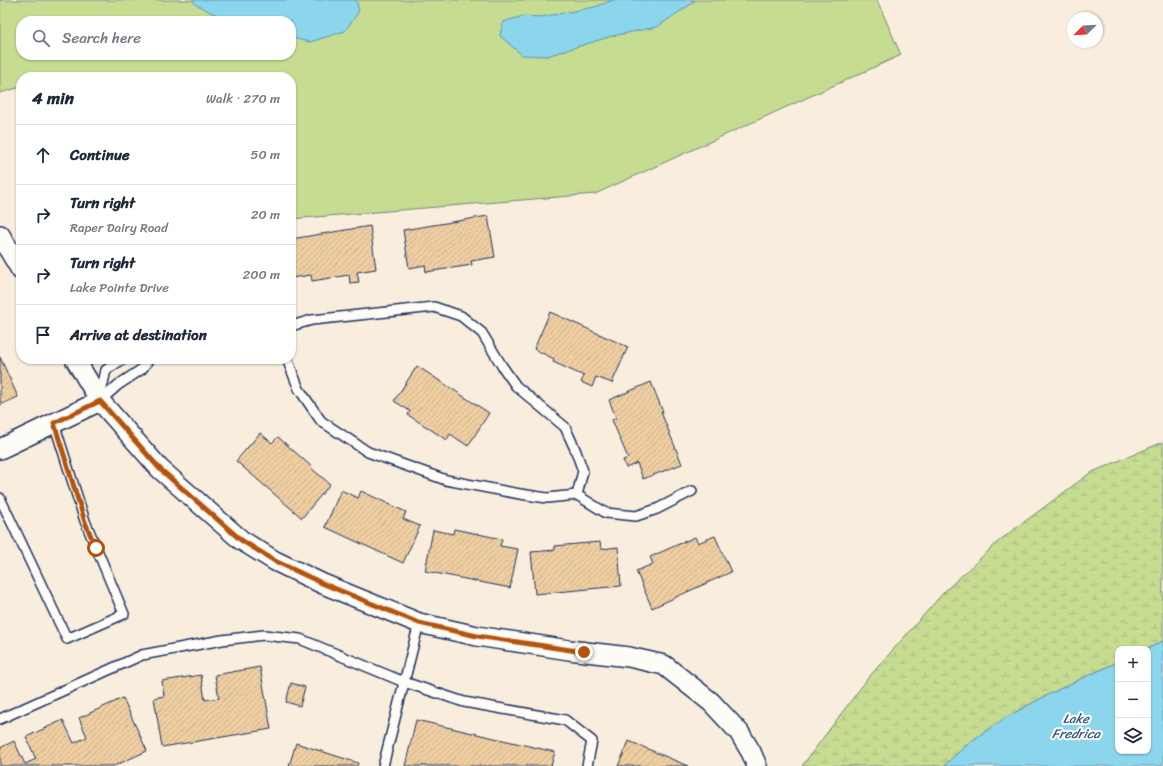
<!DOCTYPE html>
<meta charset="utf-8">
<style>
:root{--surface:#fff;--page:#f6f6f7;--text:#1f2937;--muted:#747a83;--line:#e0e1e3}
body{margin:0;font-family:Sriracha,sans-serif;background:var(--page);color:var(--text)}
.controls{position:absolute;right:12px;bottom:12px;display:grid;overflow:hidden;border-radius:8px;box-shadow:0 1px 3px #0004}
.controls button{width:36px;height:36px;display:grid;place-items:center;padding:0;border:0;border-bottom:1px solid var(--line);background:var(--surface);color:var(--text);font:20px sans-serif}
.compass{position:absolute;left:1067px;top:12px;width:36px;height:36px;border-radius:50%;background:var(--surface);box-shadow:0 1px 3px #0004;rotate:246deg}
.stop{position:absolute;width:12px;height:12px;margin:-9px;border:3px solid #b45309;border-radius:50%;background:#fff}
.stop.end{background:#b45309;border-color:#fff;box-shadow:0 1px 4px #0008}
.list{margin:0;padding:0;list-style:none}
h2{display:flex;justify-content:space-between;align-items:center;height:52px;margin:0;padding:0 16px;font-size:17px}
h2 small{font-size:13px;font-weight:400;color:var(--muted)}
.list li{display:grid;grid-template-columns:26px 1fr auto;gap:12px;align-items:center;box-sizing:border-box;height:60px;padding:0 16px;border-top:1px solid var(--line)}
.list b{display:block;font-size:15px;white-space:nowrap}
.list p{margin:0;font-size:13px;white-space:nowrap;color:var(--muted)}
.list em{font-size:13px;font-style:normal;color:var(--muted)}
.icon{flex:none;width:22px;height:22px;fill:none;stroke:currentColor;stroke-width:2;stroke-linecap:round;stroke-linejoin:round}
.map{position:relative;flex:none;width:1163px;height:766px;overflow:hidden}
.search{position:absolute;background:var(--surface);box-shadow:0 1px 3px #0004;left:16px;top:16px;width:280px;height:44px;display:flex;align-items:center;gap:10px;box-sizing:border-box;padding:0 14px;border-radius:16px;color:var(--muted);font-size:15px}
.panel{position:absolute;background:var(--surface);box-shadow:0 1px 3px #0004;left:16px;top:72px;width:280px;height:292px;border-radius:16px}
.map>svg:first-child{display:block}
</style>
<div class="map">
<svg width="1163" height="766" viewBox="0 0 1163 766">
<defs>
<pattern id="wetland-marsh" width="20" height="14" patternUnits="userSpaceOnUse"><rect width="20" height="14" fill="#c6dc91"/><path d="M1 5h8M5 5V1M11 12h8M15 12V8" fill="none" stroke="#aabd7f"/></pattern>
<pattern id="building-hatch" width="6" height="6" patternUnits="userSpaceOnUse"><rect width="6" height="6" fill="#efcea1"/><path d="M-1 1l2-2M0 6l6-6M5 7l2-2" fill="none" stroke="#ccb18d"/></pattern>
</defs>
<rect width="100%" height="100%" fill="#f9eedd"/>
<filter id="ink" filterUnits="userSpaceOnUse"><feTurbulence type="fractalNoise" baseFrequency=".025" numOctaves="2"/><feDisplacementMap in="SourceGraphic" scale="8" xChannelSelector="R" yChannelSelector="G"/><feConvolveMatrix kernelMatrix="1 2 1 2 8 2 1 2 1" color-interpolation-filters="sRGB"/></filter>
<g filter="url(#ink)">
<path fill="#c6dc91" stroke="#708678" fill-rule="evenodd" d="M0 0H877L901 55 595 194 291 219V77H21V87L0 93ZM21 21H291V55H21Z"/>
<path fill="url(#wetland-marsh)" stroke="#708678" d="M1163 442V641L1147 649H1118V662C1059 689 990 719 944 766H802L868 678 945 591 1000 540 1090 473Z"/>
<g fill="#8bd6ec" stroke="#5e93b3">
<path d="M192 0H356L359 11 345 31 310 42 291 38V21H228L195 4Z"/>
<path d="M613 0H694V2L657 27 612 36 547 56 522 55 500 36 503 22 523 16 541 17 595 7Z"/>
<path d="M1163 641V766H944C989 719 1059 689 1118 662V751H1148V649H1147Z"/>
</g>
<g fill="url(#building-hatch)" stroke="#1b2f5e">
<path d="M488 216 495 257 471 261 472 265 426 272 425 265 409 268 403 230Z"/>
<path d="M370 226 376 269 357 272 359 282 350 283 349 275 312 281 311 275 291 278V239Z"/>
<path d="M550 312 628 347 612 383 596 377 592 387 581 382 584 376 553 362 554 359 534 349Z"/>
<path d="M0 357 18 397 0 405Z"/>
<path d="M417 366 489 413 468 446 450 434 447 440 408 415 410 411 394 401Z"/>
<path d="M651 382 663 412H661L682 464 643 479 637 463 626 468 623 460 628 458 612 420 616 418 609 400Z"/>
<path d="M260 433 272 443 278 437 312 467 311 468 330 484 302 518 236 461Z"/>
<path d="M341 490 358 498 361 491 406 512 403 519 420 526 403 563 325 527Z"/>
<path d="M454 529 502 539 500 546 518 549 510 588 425 571 433 530 453 534Z"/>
<path d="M715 536 731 572 652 608 636 571 653 564 650 557 695 537 698 543Z"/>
<path d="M600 542 601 549 618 547 621 586 535 594 531 552 555 550V546Z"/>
<path d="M260 667 271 729 162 747 154 698 164 696 162 681 201 675 205 700 219 698 215 675Z"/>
<path d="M291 683 305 687 300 706 286 702Z"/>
<path d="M123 698 147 751 114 766H0V748L14 741 25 764 36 759 26 737 63 720 74 743 87 737 79 718Z"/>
<path d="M416 720 555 752 551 766H405Z"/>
<path d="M629 741 688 766H618Z"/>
<path d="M296 743 358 763 357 766H289Z"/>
</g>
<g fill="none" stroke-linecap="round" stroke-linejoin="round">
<g stroke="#1b2f5e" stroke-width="12">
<g id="service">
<path d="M291 326 312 320 434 307 461 316 482 333 502 366 516 386 565 427 575 449 583 471 577 495"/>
<path d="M287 359 299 389 321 421 368 452 446 480 520 494 547 498 577 495 606 513 636 516 657 509 692 491"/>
<path d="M100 397 106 370 123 359"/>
<path d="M100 401 118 385 142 369 149 359"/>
<path d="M0 498 67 639 124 614 85 521 54 423"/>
<path d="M0 719 142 655 222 640 264 635 300 639 404 682 464 702 565 720 592 741 587 766"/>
<path d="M383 766 419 623"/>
</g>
</g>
<g stroke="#1b2f5e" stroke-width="22">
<g id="minor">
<path d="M0 235 21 270"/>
<path d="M75 359 100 401 160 469 241 540 275 561 323 584 419 623 477 636 569 650 629 657 664 665 711 702 739 732 751 752 757 766"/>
<path d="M0 449 100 401"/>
</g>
</g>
<use href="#service" stroke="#fdfcf7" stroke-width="9"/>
<use href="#minor" stroke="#fdfcf7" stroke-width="19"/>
</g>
</g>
<g fill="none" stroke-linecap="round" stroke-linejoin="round" filter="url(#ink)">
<path stroke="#b45309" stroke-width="5" d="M96 548 85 522 54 423 100 401 160 469 241 540 275 561 324 584 419 623 477 636 584 652"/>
</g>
<g text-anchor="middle" stroke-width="4" stroke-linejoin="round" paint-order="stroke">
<g font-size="13" font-style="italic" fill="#375982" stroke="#fdfcf7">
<text x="1076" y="723">Lake<tspan x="1076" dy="15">Fredrica</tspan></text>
</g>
</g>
</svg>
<div class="controls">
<button>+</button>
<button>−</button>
<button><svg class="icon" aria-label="layers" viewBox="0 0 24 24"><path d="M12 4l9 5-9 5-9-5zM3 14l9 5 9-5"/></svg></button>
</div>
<svg class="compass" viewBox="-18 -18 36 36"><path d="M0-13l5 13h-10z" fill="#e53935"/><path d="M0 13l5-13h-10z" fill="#747a83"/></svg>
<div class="stop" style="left:96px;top:548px"></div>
<div class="stop end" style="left:584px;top:652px"></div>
<div class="search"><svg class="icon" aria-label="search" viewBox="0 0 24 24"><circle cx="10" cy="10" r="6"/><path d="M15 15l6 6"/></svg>Search here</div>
<section class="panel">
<h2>4 min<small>Walk · 270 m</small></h2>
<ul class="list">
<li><svg class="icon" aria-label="ahead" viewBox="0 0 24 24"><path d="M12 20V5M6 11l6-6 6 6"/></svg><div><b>Continue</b></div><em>50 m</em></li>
<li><svg class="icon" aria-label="right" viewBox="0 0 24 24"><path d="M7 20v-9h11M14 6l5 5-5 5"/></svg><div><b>Turn right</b><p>Raper Dairy Road</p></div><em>20 m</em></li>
<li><svg class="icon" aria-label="right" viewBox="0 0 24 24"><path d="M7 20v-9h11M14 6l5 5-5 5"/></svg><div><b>Turn right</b><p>Lake Pointe Drive</p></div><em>200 m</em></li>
<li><svg class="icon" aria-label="arrive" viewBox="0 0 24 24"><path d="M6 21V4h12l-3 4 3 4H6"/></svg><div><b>Arrive at destination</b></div></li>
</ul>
</section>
</div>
